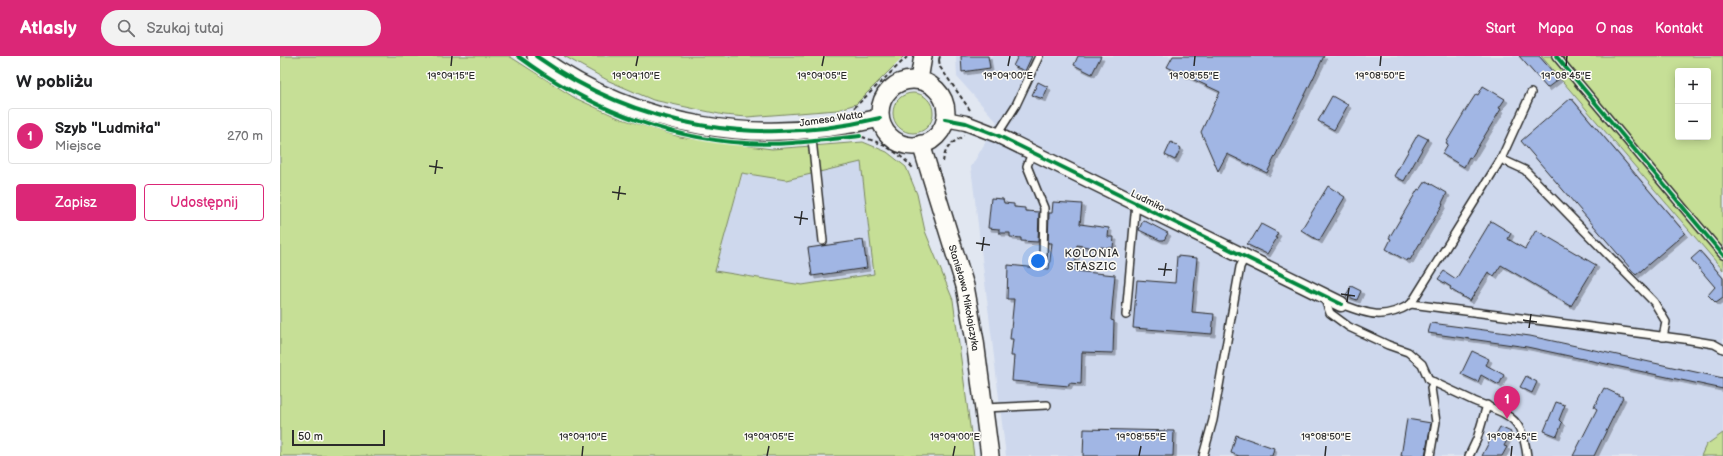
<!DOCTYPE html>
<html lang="pl">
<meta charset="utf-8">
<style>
:root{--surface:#fff;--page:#f2f2f2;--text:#202124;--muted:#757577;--line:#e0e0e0;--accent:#db2777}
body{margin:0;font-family:"Balsamiq Sans",sans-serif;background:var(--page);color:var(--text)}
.controls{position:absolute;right:12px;top:12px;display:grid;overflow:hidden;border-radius:4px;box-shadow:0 2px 10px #0003}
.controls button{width:36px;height:36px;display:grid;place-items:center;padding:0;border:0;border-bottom:1px solid var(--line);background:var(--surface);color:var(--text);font:20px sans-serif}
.scale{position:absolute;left:12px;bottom:10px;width:93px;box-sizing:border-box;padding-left:4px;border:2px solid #2b2b2b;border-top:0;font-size:11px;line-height:14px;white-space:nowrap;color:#2b2b2b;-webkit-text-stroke:3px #fdfcf7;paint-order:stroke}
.you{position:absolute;left:758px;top:205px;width:14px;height:14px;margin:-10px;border:3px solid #fff;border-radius:50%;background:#1a73e8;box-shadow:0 0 0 6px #1a73e833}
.badge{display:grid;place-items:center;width:26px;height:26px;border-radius:50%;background:var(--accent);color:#fff;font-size:13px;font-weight:700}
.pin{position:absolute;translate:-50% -33px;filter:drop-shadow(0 1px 2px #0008)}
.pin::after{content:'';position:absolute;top:21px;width:14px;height:12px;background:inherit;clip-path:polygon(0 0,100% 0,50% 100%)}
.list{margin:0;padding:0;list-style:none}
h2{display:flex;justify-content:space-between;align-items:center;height:52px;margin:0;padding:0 16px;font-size:17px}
h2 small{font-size:13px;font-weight:400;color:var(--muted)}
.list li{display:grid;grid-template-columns:26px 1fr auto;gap:12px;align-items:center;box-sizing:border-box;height:56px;margin:0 8px 8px;padding:0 8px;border:1px solid var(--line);border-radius:4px}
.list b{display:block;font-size:15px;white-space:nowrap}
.list p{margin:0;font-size:13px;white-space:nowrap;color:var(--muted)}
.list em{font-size:13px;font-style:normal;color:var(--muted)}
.actions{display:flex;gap:8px;padding:12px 16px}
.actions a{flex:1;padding:9px 0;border:1px solid var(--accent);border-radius:4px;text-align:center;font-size:14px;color:var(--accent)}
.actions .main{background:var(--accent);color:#fff}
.icon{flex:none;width:22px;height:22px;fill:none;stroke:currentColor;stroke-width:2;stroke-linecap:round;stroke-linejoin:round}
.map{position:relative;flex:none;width:1443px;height:400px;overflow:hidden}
header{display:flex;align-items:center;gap:24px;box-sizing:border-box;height:56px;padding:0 20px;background:var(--accent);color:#fff}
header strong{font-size:19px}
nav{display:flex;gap:22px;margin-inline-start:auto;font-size:14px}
.search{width:280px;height:36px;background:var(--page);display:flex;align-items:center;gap:10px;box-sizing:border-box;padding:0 14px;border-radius:22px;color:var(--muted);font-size:15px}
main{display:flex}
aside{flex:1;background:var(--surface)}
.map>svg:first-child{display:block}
</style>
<header>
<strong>Atlasly</strong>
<div class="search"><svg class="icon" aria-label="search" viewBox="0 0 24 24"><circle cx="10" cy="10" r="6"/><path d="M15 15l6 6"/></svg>Szukaj tutaj</div>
<nav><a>Start</a><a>Mapa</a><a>O nas</a><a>Kontakt</a></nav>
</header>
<main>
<aside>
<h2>W pobliżu<small></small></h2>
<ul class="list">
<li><span class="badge">1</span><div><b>Szyb &quot;Ludmiła&quot;</b><p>Miejsce</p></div><em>270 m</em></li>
</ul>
<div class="actions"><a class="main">Zapisz</a><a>Udostępnij</a></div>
</aside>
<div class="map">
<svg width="1443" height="400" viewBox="0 0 1443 400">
<defs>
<filter id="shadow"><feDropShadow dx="3" dy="3" stdDeviation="0" flood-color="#0004"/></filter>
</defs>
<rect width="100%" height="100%" fill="#e1e7f1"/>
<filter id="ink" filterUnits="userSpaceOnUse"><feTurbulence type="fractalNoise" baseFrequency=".025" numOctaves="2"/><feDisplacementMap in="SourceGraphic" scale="8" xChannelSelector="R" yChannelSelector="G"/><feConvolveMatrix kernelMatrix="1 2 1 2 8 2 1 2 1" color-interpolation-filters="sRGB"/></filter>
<g filter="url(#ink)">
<g fill="#ced8ed">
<path d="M676 0H1261L1443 214V377L1426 389 1421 400H726L691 111 717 66 677 21Z"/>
<path d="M581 106 594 218 522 229 434 215 463 117 506 124Z"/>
</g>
<g fill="#c6df96" stroke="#788560" fill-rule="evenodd">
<path d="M0 0H229L295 42 339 62 400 81 492 93 583 86 607 96 626 111 637 138 645 175 673 244 694 400H0ZM581 106 594 218 522 229 435 215 462 117 506 124Z"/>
<path d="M284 0H624L576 48 557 54 467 61 444 59 373 44 329 25Z"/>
<path d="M1261 0H1443V214ZM1398 15H1428V81H1398Z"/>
<circle cx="633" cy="57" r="20"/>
<path d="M1443 377V400H1421L1426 389Z"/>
</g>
<g fill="#a1b6e4" stroke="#2b2b2b" filter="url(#shadow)">
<path d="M681 0H708L710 12 682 16Z"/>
<path d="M738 0H752L745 15 733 10Z"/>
<path d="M798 0H821L812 18 794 9Z"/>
<path d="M893 0H1044L987 117 947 98 938 115 921 76 940 36 887 11Z"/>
<path d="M1239 0H1259L1279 23 1267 32Z"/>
<path d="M758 26 768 31 763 43 752 39Z"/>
<path d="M1203 30 1225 43 1219 52 1221 53 1191 102 1189 101 1184 111 1162 98 1168 88 1166 87 1185 55 1196 38 1198 39Z"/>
<path d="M1052 40 1068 49 1054 74 1038 65Z"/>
<path d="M1291 42 1405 177 1356 219 1241 85Z"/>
<path d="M1138 78 1148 83 1124 125 1114 120Z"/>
<path d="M891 86 901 92 895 104 885 99Z"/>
<path d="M1146 125 1167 137 1162 147 1163 148 1130 204 1128 203 1127 205 1106 193 1111 183 1109 182 1138 133 1140 134Z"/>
<path d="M1048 130 1065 141 1039 185 1021 174Z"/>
<path d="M711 142 723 143 724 147 734 148V151L745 152V155L759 156 758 186 741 185V182L730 181V177H719V173L708 172Z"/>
<path d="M773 146 802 148 800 168 829 172 828 181H834L833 192 820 191 819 193 797 189 795 215 835 219 831 264 834 265 833 297 802 296 801 328 789 327V330L732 325 734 300H731L733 283H730L734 243H727L728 209 769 213 772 187H768L769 157H772Z"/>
<path d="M863 164 888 177 884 184H880L859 174Z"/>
<path d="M1211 165 1231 177 1228 183 1245 193 1256 174 1316 209 1291 250 1221 209 1214 220 1208 216 1190 245 1170 233 1171 231 1158 223 1164 215 1176 223Z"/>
<path d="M981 168 998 177 995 182H997L987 198 966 188 972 183Z"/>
<path d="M583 184 587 212 532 220 528 192Z"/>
<path d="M1420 195 1443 222V242L1436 247 1428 239 1435 231 1411 203Z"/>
<path d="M897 200 917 202 912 256 934 258 932 278 853 272 857 224 895 227Z"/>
<path d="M1071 230 1081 235 1077 244 1066 240Z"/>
<path d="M1151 267 1250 280 1443 322V333L1247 291 1148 277Z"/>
<path d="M1192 295 1209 303 1206 309 1224 319 1219 329 1201 319 1198 326 1181 318Z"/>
<path d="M1246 320 1257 326 1252 337 1240 331Z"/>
<path d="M1324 332 1343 341 1314 400H1293L1317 353 1314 351Z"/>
<path d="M1276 346 1285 349 1279 364 1282 367 1277 380 1264 375Z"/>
<path d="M1127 363 1151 367 1145 400H1121Z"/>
<path d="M1220 371 1231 376 1224 390 1227 391 1222 400H1202L1211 382 1213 384Z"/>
<path d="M804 373 894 375 893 400H803Z"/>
<path d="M956 379 994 392 992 400H959L951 397Z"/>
</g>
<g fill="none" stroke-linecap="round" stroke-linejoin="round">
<g stroke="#2b2b2b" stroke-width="10">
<g id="service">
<path d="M1276 0 1443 199"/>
<path d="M531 74 543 185"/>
<path d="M717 79 736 49 759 0"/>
<path d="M752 97 747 110 764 152 763 203"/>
<path d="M1221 103 1245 114 1374 246 1386 266 1383 281"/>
<path d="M1044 241 1050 257 1069 271 1108 289 1128 296 1142 308 1149 324C1164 331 1179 338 1194 345 1228 359 1242 359 1247 400"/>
<path d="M1061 248C1089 259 1104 264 1131 248L1221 103 1251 37"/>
<path d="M1131 248 1404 283 1434 288 1443 293"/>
<path d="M846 259 856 147"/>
<path d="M704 352 767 349"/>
<path d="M923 400 933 364 960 211 965 201"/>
<path d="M1150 400 1156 366 1151 332 1154 326"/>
<path d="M1189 400 1197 383 1207 349"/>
</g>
</g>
<g stroke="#2b2b2b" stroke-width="17">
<path id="minor" d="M665 63 686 67 717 79 1061 248"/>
</g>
<g stroke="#2b2b2b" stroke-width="20">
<g id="tertiary">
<path d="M256 0C359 73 479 91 600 62"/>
<path d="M639 24 643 0"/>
<circle cx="633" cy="57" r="33"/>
<path id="s1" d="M641 88 685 230 695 285 710 400"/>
</g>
</g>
<g stroke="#2b2b2b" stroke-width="2" stroke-dasharray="4 3" stroke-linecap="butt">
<path d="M659 4 660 11 690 54"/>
<path d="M659 4 660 0"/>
<path d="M574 52 627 1"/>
<path d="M582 81C603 87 618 96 633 112"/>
<path d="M663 106C665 91 671 87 684 80"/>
</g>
<use href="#service" stroke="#fdfcf7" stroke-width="7"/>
<use href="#minor" stroke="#fdfcf7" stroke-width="14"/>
<use href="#tertiary" stroke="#fdfcf7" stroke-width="17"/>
<g stroke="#fdfcf7" stroke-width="6">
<g id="cycleway">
<path d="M238 0C303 49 382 82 465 87 503 90 542 84 580 80"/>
<path d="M256 0C359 73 479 91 600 62"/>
<path d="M1276 0 1443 199"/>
<path d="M665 63 686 67 717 79 1061 248"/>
</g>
</g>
<use href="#cycleway" stroke="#00873e" stroke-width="4"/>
</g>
</g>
<path fill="none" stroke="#2b2b2b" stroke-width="1.5" d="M171 10 172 0M356 10 358 0M542 10 544 0M728 10 730 0M914 10 915 0M1100 10 1101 0M1286 10 1287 0M149 110 163 112M155 118 157 104M332 136 346 138M338 144 340 130M514 161 528 163M520 169 522 155M696 187 710 189M702 195 704 181M878 213 892 214M884 220 886 207M1061 238 1075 240M1067 246 1069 232M1243 264 1257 266M1249 272 1251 258M302 400 303 390M487 400 489 390M673 400 675 390M859 400 861 390M1045 400 1046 390M1231 400 1232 390"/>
<g text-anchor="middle" stroke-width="3" stroke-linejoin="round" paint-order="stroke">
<g font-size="10" fill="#2b2b2b" stroke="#fdfcf7">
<text transform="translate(551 62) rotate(-8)" y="4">Jamesa Watta</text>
<text transform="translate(868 144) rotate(26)" y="4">Ludmiła</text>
<text dy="4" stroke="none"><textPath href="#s1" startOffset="160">Stanisława Mikołajczyka</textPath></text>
</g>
<g font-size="11" letter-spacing="1" fill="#2b2b2b" stroke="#fdfcf7">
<text x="812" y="201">KOLONIA<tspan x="812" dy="13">STASZIC</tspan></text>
</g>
</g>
<g font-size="10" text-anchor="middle" fill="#2b2b2b" stroke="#fdfcf7" stroke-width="3" stroke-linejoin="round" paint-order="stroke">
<text x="171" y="23">19°09'15"E</text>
<text x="356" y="23">19°09'10"E</text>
<text x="542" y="23">19°09'05"E</text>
<text x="728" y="23">19°09'00"E</text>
<text x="914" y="23">19°08'55"E</text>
<text x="1100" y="23">19°08'50"E</text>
<text x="1286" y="23">19°08'45"E</text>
<text x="303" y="384">19°09'10"E</text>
<text x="489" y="384">19°09'05"E</text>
<text x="675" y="384">19°09'00"E</text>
<text x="861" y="384">19°08'55"E</text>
<text x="1046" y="384">19°08'50"E</text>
<text x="1232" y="384">19°08'45"E</text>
</g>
</svg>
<div class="controls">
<button>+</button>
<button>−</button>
</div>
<div class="scale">50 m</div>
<div class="you"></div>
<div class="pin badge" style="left:1227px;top:363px">1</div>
</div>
</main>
